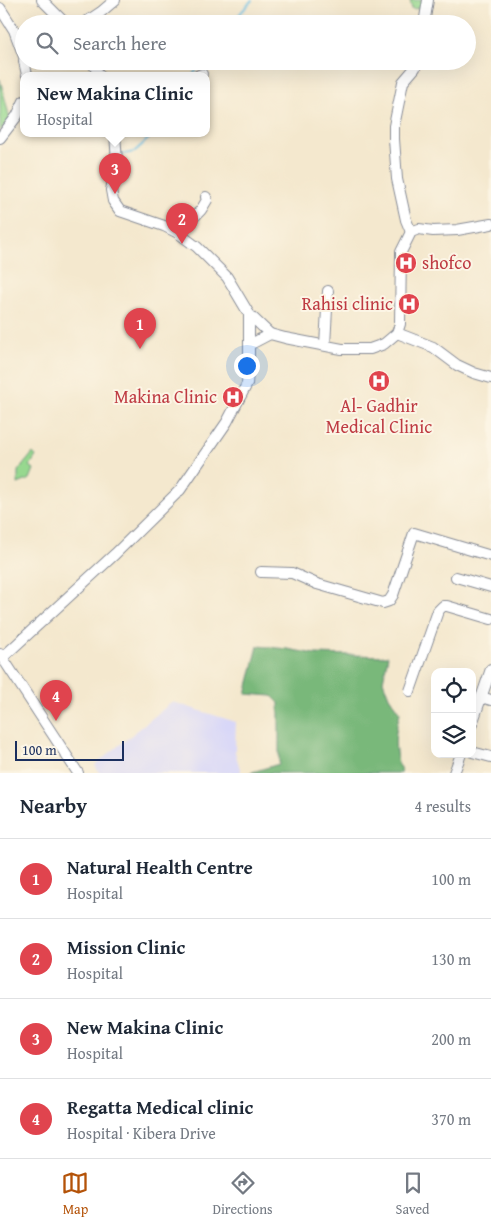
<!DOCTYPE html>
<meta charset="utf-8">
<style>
:root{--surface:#fff;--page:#f6f6f7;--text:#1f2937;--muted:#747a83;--line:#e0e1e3;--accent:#b45309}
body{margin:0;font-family:"Gentium Book Plus",serif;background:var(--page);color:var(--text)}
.controls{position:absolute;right:15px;bottom:15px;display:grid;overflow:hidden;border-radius:10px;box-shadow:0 5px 20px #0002}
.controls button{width:45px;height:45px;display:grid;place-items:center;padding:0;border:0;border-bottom:1px solid var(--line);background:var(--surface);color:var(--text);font:25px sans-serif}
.scale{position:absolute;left:15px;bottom:12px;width:109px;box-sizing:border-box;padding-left:5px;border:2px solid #1b2f5e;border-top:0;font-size:14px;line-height:18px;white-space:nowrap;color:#1b2f5e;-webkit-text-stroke:4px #fcf5e5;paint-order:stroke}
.you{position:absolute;left:246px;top:365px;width:18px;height:18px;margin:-12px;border:4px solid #fff;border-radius:50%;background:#1a73e8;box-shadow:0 0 0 8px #1a73e833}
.badge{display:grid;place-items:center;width:32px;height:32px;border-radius:50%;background:var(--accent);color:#fff;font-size:16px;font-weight:700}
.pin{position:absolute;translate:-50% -41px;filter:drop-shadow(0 1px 2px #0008)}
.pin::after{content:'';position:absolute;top:26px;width:18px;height:15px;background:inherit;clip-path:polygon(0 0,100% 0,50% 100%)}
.popup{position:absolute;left:20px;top:72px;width:190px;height:65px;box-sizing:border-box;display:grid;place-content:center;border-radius:10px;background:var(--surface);filter:drop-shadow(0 1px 4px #0005);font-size:16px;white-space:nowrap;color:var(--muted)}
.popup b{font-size:19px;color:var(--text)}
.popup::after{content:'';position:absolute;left:50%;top:100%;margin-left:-10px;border:10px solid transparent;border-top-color:var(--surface)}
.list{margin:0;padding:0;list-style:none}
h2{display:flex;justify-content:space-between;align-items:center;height:65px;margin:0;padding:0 20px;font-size:21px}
h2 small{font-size:16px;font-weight:400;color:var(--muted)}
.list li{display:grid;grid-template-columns:32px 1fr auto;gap:15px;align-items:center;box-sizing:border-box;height:80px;padding:0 20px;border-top:1px solid var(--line)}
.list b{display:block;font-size:19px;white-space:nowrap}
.list p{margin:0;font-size:16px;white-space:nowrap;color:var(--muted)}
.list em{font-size:16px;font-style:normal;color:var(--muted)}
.icon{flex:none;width:28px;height:28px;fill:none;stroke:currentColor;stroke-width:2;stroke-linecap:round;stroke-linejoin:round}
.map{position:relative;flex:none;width:491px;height:773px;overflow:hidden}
.search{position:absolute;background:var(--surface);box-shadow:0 5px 20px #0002;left:15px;right:15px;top:15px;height:55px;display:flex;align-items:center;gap:12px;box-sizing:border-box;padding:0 18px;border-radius:28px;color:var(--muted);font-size:19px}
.sheet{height:385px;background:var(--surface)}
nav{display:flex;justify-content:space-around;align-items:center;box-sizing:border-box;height:70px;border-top:1px solid var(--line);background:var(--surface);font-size:14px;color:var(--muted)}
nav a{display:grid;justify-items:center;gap:2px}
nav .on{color:var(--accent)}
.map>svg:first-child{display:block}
</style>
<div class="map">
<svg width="491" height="773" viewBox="0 0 491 773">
<rect width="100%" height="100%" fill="#fcf5e5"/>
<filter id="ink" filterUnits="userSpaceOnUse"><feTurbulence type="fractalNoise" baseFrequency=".02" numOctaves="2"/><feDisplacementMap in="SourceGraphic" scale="10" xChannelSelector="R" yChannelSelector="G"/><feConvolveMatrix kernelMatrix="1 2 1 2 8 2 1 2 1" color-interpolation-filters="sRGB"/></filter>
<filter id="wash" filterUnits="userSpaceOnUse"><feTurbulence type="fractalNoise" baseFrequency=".0096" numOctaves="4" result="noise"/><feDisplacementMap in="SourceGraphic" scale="20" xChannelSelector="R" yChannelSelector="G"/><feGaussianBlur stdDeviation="1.12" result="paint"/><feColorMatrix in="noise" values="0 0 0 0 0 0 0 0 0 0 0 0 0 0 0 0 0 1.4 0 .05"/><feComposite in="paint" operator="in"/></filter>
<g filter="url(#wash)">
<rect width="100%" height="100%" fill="#f4e8ce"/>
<path fill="#d8d7f8" d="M172 702 236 722 235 752 241 772 239 773H99L95 765Z"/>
<g fill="#97d88f" stroke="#598476">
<path d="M410 0H422L424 8 412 9Z"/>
<path d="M0 79 10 119 0 131Z"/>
<path d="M33 453 36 456 30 466 34 469 30 479 18 484V471Z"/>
</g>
<path fill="#79b87a" stroke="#4a746c" d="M258 646 287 649 315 654 388 656 383 681 389 697 400 713C394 734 393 753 402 773H249L279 764V703L272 696 246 694Z"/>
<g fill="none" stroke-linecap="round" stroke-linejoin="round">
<g stroke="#68bfe5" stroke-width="2">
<path d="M231 24 252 0"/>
<path d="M193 75 200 64 205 61"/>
<path d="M120 155 134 152 155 133"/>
</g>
</g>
</g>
<g filter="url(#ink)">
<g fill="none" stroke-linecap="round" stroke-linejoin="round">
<g stroke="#888c96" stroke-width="12">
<g id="minor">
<path d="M42 0 66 24"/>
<path d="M0 8 14 30 24 57"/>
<path d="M83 24 101 12 115 0"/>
<path d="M424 24 428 0"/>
<path d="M24 61 27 75"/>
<path d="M92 61 99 75"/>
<path d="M199 75 202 74"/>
<path d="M115 133 117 162 111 190 113 201 120 211 164 226 178 233 197 247 227 277 249 314 270 334"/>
<path d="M0 138 17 116 24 101"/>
<path d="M411 232 406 220 397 179 394 139V126L403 82 415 68 417 61"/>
<path d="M180 234 187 224 201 210 207 200 206 197"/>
<path d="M397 333 433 347 457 365 474 373 491 378"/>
<path d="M249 345 270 334 285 338 342 349H370L384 344 397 333 400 324 401 252 411 232 419 229 433 231 457 230 491 224"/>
<path d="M325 345 328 291"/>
<path d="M261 572 292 573 317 584 383 603 389 601 393 595 414 533 491 556"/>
<path d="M456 577 491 587"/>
<path d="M0 654 78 773"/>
<path d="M2 658 115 554 180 490 227 422 247 384 249 360V314"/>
<path d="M410 691 438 611 443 606H447L491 619"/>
<path d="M481 697 491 700"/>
<path d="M472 724 491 669"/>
<path d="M472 752 491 757"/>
<path d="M454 773 461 754"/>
</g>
</g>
<use href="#minor" stroke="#fff" stroke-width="10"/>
</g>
</g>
<defs>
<g id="hospital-disc" transform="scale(1.125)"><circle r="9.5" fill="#e0444e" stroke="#fcf5e5"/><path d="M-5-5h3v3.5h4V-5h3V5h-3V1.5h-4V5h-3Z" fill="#fff"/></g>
</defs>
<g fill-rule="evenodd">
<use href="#hospital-disc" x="406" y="263"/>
<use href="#hospital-disc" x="409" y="304"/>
<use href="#hospital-disc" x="379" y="381"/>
<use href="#hospital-disc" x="233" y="397"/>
</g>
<g text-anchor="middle" stroke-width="4" stroke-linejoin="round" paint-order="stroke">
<g font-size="18" fill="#be3a42" stroke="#fcf5e5" text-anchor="end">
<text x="422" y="269" text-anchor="start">shofco</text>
<text x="393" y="310">Rahisi clinic</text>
<text x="217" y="403">Makina Clinic</text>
<text x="379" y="412" text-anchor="middle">Al- Gadhir<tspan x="379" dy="21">Medical Clinic</tspan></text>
</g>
</g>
</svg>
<div class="controls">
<button><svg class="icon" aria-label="locate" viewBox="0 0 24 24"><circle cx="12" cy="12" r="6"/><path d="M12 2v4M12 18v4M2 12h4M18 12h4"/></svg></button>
<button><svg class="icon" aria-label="layers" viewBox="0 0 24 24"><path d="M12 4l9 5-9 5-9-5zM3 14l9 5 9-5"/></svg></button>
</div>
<div class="scale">100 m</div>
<div class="you"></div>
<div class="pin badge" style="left:140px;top:349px;background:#e0444e">1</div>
<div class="pin badge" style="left:182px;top:244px;background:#e0444e">2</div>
<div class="pin badge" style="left:115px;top:194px;background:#e0444e">3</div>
<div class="popup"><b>New Makina Clinic</b>Hospital</div>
<div class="pin badge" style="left:56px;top:721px;background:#e0444e">4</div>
<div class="search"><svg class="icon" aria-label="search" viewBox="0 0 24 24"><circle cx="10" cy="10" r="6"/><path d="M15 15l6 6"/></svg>Search here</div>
</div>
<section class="sheet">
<h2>Nearby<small>4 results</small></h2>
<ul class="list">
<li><span class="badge" style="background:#e0444e">1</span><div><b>Natural Health Centre</b><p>Hospital</p></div><em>100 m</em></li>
<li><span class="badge" style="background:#e0444e">2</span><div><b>Mission Clinic</b><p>Hospital</p></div><em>130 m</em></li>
<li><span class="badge" style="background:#e0444e">3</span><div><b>New Makina Clinic</b><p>Hospital</p></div><em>200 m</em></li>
<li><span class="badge" style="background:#e0444e">4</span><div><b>Regatta Medical clinic</b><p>Hospital · Kibera Drive</p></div><em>370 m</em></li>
</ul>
</section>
<nav>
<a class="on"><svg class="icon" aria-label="map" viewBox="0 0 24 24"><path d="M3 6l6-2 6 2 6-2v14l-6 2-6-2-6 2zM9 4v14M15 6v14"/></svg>Map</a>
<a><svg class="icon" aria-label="directions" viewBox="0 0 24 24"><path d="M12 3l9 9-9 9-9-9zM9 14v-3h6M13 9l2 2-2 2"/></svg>Directions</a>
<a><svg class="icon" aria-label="saved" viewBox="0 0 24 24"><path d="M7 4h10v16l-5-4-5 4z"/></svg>Saved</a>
</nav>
